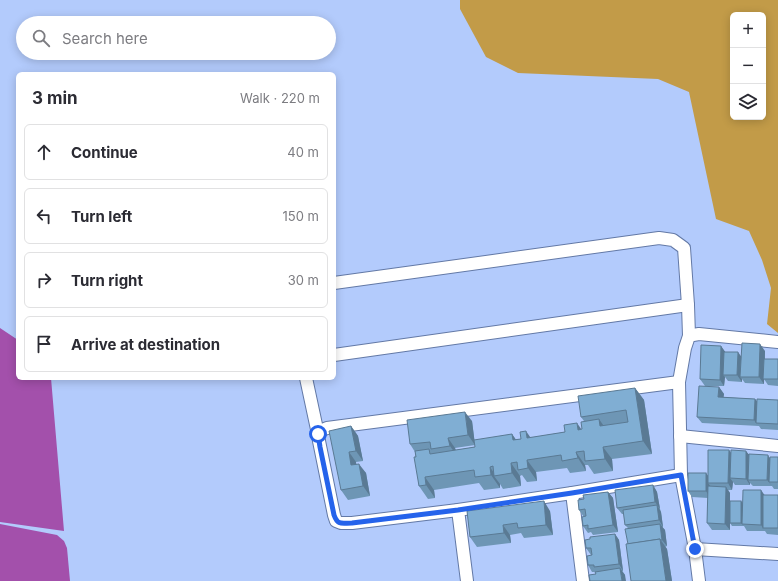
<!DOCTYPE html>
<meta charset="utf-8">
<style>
:root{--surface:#fff;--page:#f2f2f3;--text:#2b2b33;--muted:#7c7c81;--line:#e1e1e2}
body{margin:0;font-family:Inter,sans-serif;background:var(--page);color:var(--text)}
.controls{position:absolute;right:12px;top:12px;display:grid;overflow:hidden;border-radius:6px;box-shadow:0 2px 10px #0003}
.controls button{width:36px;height:36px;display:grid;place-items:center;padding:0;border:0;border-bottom:1px solid var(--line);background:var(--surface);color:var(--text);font:20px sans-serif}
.stop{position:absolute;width:12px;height:12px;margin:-9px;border:3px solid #2563eb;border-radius:50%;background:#fff}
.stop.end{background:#2563eb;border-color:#fff;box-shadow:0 1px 4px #0008}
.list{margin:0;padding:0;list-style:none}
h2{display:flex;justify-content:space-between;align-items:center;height:52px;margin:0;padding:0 16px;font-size:17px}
h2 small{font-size:13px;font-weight:400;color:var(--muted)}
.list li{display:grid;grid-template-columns:26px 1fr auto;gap:12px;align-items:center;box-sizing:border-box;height:56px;margin:0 8px 8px;padding:0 8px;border:1px solid var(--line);border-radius:6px}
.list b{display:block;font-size:15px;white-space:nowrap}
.list em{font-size:13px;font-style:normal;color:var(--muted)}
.icon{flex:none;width:22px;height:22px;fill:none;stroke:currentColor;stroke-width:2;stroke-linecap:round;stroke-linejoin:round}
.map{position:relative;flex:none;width:778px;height:581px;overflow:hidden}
.search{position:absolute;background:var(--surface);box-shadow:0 2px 10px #0003;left:16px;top:16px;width:320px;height:44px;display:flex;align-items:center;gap:10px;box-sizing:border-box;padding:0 14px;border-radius:22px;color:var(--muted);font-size:15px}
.panel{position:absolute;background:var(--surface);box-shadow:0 2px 10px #0003;left:16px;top:72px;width:320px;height:308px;border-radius:6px}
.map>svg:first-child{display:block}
</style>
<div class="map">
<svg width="778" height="581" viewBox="0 0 778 581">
<rect width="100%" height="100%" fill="#b3cbfc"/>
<path fill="#c29b48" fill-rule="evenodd" d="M460 0H778V333L767 324 771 288 762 260 749 231 716 219 689 92 658 79 518 73 486 57 460 9ZM733 15H763V117H733Z"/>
<g fill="#a350ab">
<path d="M0 328 18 340V378H51L64 531 0 522Z"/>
<path d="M0 524 57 535 64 541 67 548 70 581H0Z"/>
</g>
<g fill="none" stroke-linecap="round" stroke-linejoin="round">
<g stroke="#6379a6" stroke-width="14">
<g id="street">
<path d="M334 283 659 238 673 240 684 248 688 305 689 336"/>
<path d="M334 355 688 305"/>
<path d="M306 378 318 434"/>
<path d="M679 382 327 428 322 430 318 434 319 441 334 515 336 521 341 523H352L458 510 572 493 681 475"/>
<path d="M680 436 778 446"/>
<path d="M572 493 583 581"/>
<path d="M458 510 467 581"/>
<path d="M695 549 778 554"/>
<path d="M699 581 695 549 681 475 679 382 685 348 689 336 693 335 699 334 778 342"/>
</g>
</g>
<use href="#street" stroke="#fff" stroke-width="12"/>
</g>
<g fill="#6e96b5">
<path d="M721 346 725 352 741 357 765 351V359H778V386L768 385 764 379V384L745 383 742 379V382L728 381 725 377 724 386H705L700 379Z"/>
<path d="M719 387 724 394 723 397 755 399 757 402 778 400V430L761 429 759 426 702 423 697 417Z"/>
<path d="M635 388 644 400 652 454 612 459 613 471 594 474 588 465H585L586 471 570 473 567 468 536 472 537 481 527 482 522 475 520 476 521 486 503 489 500 484V488L484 490 479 483 434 490 435 498 428 499 419 486 415 452 410 444 472 421 475 445 455 448 456 450 475 447 512 434 516 440 565 432 582 429 584 421 581 417Z"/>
<path d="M351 426 358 436 363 461 356 462V464L366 473 370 496 348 500 341 490Z"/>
<path d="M729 450 731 454H749L770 458 778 457V489H774L772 486H753L750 483V485H735L733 482 732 490H728L730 493V530H712L707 523 708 498 692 497 688 491 706 473 708 476Z"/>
<path d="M653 485 657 492 660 509 661 512 663 527H662L665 530 667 546 665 547 667 549 672 581H631L628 544V528L625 525 624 514H622L617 508Z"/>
<path d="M608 492 613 498 618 532 593 535 591 532 588 533 583 526 584 517 579 510 584 499Z"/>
<path d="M764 495H778V535L767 534 765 531H747L744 526H732L730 523 741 501 743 503Z"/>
<path d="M467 511H550L553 535 524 538 521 533 510 535 511 543 477 547 470 537Z"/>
<path d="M615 534 619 540 623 571H622L625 575 596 574 595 572H592L588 565 592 555H591L586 548 590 539Z"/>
</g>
<g fill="#5a7a94">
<path d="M760 344 765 351 764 384 759 377Z"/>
<path d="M721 346 726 353 723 375 725 377 724 386 720 380Z"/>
<path d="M738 352 743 359 740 377 742 379V382L737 375Z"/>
<path d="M719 387 724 394 723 403 718 397Z"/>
<path d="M635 388 644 400 652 454 643 441Z"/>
<path d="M755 399 760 405 756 423 754 420Z"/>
<path d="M465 412 472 421 475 445 468 435Z"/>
<path d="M599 419 608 432 600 426Z"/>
<path d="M577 423 586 436 578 430Z"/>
<path d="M351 426 358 436 363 461 356 451Z"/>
<path d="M526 431 535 444 527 438Z"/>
<path d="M512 434 521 447 513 440Z"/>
<path d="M448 438 455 448 457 456 450 446Z"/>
<path d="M603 447 612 459 613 471 605 459Z"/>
<path d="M729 450 734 457 730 478 733 482 732 490 728 483Z"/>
<path d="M746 451 751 457 748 480 750 483V485L746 479Z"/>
<path d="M349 452 356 462 358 475 351 465Z"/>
<path d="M576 452 585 465 586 471 578 458Z"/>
<path d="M768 455 772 462 769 482 772 486 767 480Z"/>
<path d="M527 460 536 472 537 481 528 468Z"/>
<path d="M511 463 520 476 521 486 512 473Z"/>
<path d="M359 464 366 473 370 496 363 486Z"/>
<path d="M490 467 496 476H494L500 484V488L491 475Z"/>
<path d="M706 473 711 480 708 483 711 487 710 498 706 491Z"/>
<path d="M425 477 434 490 435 498 426 485Z"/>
<path d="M653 485 657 492 660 509 655 502Z"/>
<path d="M726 487 730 493V530L725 524Z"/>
<path d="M761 490 766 497 763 528 761 525Z"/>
<path d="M608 492 613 498 618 532 613 525Z"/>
<path d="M544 501 550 511 553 535 546 525Z"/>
<path d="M741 501 744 505 742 524 744 526 741 523Z"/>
<path d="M657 505 661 512 663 527 659 520Z"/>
<path d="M660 524 665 530 667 546 662 540Z"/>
<path d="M503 525 510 535 511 543 504 533Z"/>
<path d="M615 534 619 540 623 571 619 564Z"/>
<path d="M660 539 667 549 672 581H666Z"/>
<path d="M620 568 625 575 626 581H622Z"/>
</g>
<g fill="#80aed3" stroke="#5a7a94">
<path d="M742 343 760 344 759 377H740Z"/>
<path d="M701 345 721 346 720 380 700 379Z"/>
<path d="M724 352H738L737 375H723Z"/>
<path d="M764 359H778V379H763Z"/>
<path d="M699 386 719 387 718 397 755 399 754 420 697 417Z"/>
<path d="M635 388 643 441 603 447 605 459 585 461 584 451 576 452 578 458 562 461 561 455 527 460 528 468 518 470 517 462 511 463 512 473 494 476 493 466 490 467 491 475 475 477 474 470 425 477 426 485 419 486 414 457H416L415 451 429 449 430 454 475 447 474 440 512 434 513 440 521 439 520 432 526 431 527 438 565 432 564 425 577 423 578 430 582 429 581 422 599 419 600 426 628 422 626 410 581 417 578 396Z"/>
<path d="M757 399 778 400V424L756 423Z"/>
<path d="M465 412 468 435 448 438 450 446 431 449 430 442 410 444 407 420Z"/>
<path d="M351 426 356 451 349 452 351 465 359 464 363 486 341 490 329 431Z"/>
<path d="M708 450H729L728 483H708Z"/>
<path d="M731 450 746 451V479L730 478Z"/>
<path d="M749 454 768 455 767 480H748Z"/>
<path d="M770 457H778V482H769Z"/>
<rect x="688" y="473" width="18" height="18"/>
<path d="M653 485 655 502 617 508 615 490Z"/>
<path d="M708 486 726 487 725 524 707 523Z"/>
<path d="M743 490H761V525L742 524Z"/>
<path d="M608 492 613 525 588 529V525L583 526 582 517 586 516 585 509 579 510 578 500 584 499 583 495Z"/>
<rect x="763" y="495" width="15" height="33"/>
<path d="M544 501 546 525 518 528 517 523 503 525 504 533 470 537 467 511Z"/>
<rect x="730" y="501" width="11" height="22"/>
<path d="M657 505 659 520 625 525 623 510Z"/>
<path d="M660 524 662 540H660V539L628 544 625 529Z"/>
<path d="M615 534 619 564 594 567V565H588L587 556 592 555 591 548H586L585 540 590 539V537Z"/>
<path d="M660 539 666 581H631L626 544Z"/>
<path d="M620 568 622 581H590L589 575 596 574 595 572Z"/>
</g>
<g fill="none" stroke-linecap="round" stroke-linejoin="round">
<path stroke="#2563eb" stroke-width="5" d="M318 434 320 447 334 515C338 526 342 523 352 523L458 510 572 493 681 475 695 549"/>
</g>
</svg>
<div class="controls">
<button>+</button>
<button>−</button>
<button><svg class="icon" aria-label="layers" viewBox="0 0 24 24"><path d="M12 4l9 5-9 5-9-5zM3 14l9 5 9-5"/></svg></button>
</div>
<div class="stop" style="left:318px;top:434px"></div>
<div class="stop end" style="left:695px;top:549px"></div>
<div class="search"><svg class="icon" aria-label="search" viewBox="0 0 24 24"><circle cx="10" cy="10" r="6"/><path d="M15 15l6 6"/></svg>Search here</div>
<section class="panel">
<h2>3 min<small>Walk · 220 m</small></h2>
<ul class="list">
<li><svg class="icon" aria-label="ahead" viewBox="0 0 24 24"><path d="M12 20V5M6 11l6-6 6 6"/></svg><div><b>Continue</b></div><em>40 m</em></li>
<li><svg class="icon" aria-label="left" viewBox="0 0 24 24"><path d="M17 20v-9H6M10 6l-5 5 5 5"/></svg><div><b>Turn left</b></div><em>150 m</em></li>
<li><svg class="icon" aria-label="right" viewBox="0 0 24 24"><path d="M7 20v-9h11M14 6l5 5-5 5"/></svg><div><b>Turn right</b></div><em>30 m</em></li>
<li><svg class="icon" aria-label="arrive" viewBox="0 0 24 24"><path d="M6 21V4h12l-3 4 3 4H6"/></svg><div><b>Arrive at destination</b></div></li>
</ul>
</section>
</div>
